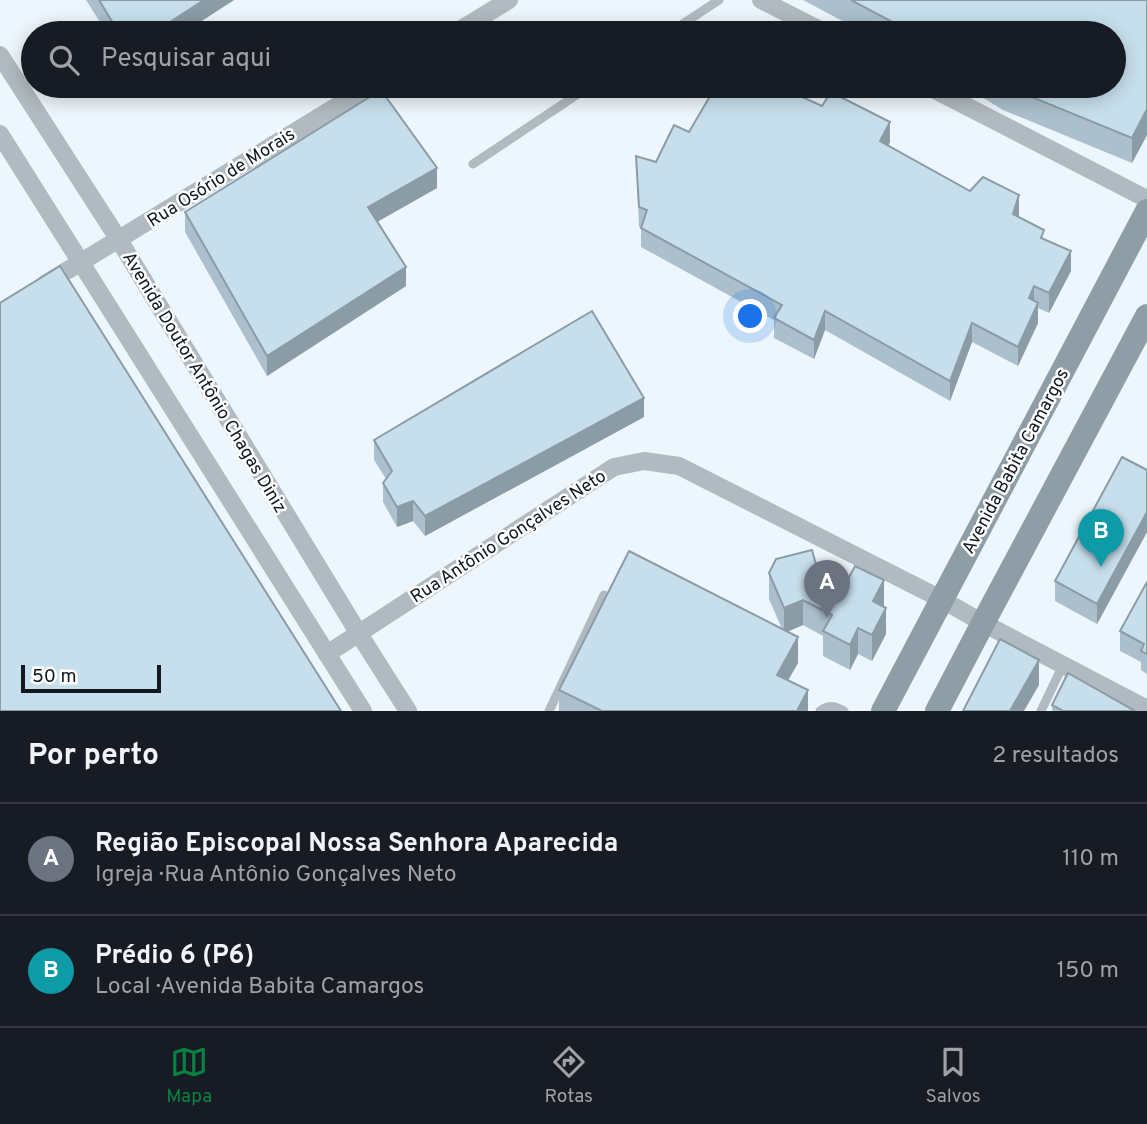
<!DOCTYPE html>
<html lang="pt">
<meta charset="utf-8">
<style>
:root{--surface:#171b24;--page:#242831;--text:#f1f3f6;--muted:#9ea1a6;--line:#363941;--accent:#0b8043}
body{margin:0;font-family:Overpass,sans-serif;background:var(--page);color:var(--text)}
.scale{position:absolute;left:21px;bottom:18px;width:140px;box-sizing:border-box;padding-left:7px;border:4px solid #11191e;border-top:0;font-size:19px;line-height:24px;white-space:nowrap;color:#11191e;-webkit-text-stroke:5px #fff;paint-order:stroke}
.you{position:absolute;left:751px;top:317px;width:24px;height:24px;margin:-18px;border:5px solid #fff;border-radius:50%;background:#1a73e8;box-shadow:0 0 0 10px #1a73e833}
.badge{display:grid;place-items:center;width:46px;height:46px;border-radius:50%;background:var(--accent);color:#fff;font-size:23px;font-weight:700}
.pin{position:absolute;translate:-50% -58px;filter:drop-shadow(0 2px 4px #0008)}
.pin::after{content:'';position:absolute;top:37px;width:24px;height:21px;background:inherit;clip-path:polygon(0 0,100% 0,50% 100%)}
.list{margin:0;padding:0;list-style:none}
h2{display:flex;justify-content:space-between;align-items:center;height:91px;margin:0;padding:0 28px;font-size:30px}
h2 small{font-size:23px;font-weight:400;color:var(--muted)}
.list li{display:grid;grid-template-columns:46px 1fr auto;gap:21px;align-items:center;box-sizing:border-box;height:112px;padding:0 28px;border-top:2px solid var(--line)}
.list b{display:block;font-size:26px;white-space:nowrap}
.list p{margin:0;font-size:23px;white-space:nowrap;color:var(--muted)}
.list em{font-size:23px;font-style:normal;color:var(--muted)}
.icon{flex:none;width:38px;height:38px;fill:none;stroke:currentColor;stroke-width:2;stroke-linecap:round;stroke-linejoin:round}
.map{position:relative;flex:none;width:1147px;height:711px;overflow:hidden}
.search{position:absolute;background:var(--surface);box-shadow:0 4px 18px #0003;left:21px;right:21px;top:21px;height:77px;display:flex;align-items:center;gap:18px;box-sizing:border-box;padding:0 24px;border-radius:38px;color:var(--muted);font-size:26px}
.sheet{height:315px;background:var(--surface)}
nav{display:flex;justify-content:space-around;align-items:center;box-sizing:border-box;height:98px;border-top:2px solid var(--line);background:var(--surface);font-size:19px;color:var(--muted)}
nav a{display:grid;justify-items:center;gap:4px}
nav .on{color:var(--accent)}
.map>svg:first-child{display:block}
</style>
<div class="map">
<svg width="1147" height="711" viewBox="0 0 1147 711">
<rect width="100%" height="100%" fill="#edf6fc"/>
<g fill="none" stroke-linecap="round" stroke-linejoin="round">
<g stroke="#b0bac0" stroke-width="9">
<path d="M669 33 719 0"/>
<path d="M473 164 590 86"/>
<path d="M549 711 604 595"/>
<path d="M820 711C829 704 835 706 844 711"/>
<path d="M1041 711 1063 665"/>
</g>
<g stroke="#b0bac0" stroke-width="18">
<path d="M761 0 826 33"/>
<path d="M455 33 509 0"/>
<path d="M0 55 119 240 359 634 408 711"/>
<path d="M927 86 1147 199"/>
<path d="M0 134 363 711"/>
<path d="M45 284 370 86"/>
<path d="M327 654 614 467 644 461 679 466 941 599 983 623 1147 709"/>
</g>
<g stroke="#8e9da6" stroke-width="24">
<path d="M883 711 1147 211"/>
<path d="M937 711 983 623 1147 316"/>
</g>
</g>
<g fill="#abc0cc">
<path d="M86 0H234L183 33H107Z"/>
<path d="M803 0H1147V135L1132 163 1003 110 964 86H1114V33H865Z"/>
<path d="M689 132 890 142 888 146 970 191 1019 215 1018 217 1044 239 1071 271 1049 313 1038 308V323L1018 366 972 342 950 401 825 330 814 359 774 338V320L641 247V228L639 227 636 156 656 162Z"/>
<path d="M437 188 377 222 406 286 267 376 185 232V212Z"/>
<path d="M644 417 425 536 413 521 397 527 383 502V483L386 479 374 460V440Z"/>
<path d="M1147 470V532L1097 624 1055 601V581Z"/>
<path d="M818 571 884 606 886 634 872 661 858 654 850 670 823 656V636L803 625 787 632 798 663 788 680 808 711H559V690L782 629 769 599V573Z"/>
<path d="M1147 582V674L1141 670V662L1120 651V631Z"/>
<path d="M1052 705 1135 711H1052Z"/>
</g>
<g fill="#8b9ca6">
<path d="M204 0H234L183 33H153Z"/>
<path d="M1147 109V135L1132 163V138Z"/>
<path d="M890 122V142L880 161V141Z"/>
<path d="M437 168V188L368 227V207Z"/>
<path d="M1019 195V215L1013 234V214Z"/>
<path d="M1071 251V271L1049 313V293Z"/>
<path d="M406 267V286L267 376V356Z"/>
<path d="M1034 286V305L1029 298Z"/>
<path d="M1038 303V323L1018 366V347Z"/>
<path d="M825 311V330L814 359V340Z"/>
<path d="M972 323V342L950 401V381Z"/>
<path d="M644 398V417L425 536V516Z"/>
<path d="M413 501V521L397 527V507Z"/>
<path d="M1147 512V532L1097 624V604Z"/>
<path d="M884 580V606L873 627V601Z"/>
<path d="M803 600V625L784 633V608Z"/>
<path d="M886 608V634L872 661V635Z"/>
<path d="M858 628V654L850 670V645Z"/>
<path d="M798 637V663L777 700V675Z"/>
<path d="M1039 660V685L1024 711H1010Z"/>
<path d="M808 690V711H797Z"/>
</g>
<g fill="#c7dfed" stroke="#8b9ca6" stroke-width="2">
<path d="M99 0H204L153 33H119Z"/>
<path d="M851 0H1147V109L1132 138 1005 86H1114V33H913Z"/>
<path d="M716 86H778L822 106 831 92 890 122 880 141 970 191 983 177 1019 195 1013 214 1044 230 1041 238 1071 251 1049 293 1034 286 1029 298 1038 303 1018 347 972 323 950 381 825 311 814 340 774 318 782 305 641 228 647 210 639 207 636 156 656 162 674 125 689 132Z"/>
<path d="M381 90 437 168 368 207 406 267 267 356 185 212Z"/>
<path d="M60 266 341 711H0V303Z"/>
<path d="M592 311 644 398 425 516 413 501 397 507 383 483 392 471 374 440Z"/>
<path d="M1122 457 1147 470V512L1097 604 1055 581Z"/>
<path d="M812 550 818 571 845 585 855 566 884 580 873 601 886 608 872 635 858 628 850 645 823 631 832 615 803 600 784 608 769 573 776 559Z"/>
<path d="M629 551 798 637 777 675 808 690 797 711H602L559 690Z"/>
<path d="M1147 582V654L1141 651 1144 644 1120 631Z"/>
<path d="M1000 639 1039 660 1010 711H963Z"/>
<path d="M1068 673 1135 711H1063L1052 705Z"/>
</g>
<g text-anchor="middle" stroke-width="5" stroke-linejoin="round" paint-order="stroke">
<g font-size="18" fill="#11191e" stroke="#fff">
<text transform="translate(221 177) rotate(-32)" y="6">Rua Osório de Morais</text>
<text transform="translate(205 382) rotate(59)" y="6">Avenida Doutor Antônio Chagas Diniz</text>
<text transform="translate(1015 461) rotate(-62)" y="6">Avenida Babita Camargos</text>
<text transform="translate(508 536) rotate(-33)" y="6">Rua Antônio Gonçalves Neto</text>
</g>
</g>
</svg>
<div class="scale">50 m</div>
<div class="you"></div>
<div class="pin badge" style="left:827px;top:618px;background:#6b7280">A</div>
<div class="pin badge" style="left:1101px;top:567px;background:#0f9aa8">B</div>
<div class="search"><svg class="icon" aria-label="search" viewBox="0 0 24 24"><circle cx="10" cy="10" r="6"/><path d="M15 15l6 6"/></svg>Pesquisar aqui</div>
</div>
<section class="sheet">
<h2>Por perto<small>2 resultados</small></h2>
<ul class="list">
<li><span class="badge" style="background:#6b7280">A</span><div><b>Região Episcopal Nossa Senhora Aparecida</b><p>Igreja · Rua Antônio Gonçalves Neto</p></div><em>110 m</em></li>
<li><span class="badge" style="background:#0f9aa8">B</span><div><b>Prédio 6 (P6)</b><p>Local · Avenida Babita Camargos</p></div><em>150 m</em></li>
</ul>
</section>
<nav>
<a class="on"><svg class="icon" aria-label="map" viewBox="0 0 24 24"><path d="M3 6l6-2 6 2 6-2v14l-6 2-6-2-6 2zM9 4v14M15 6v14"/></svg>Mapa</a>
<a><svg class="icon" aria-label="directions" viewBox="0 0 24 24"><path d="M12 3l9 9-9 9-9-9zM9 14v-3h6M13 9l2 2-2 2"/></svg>Rotas</a>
<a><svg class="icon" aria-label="saved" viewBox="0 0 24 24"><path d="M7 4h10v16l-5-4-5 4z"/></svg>Salvos</a>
</nav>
